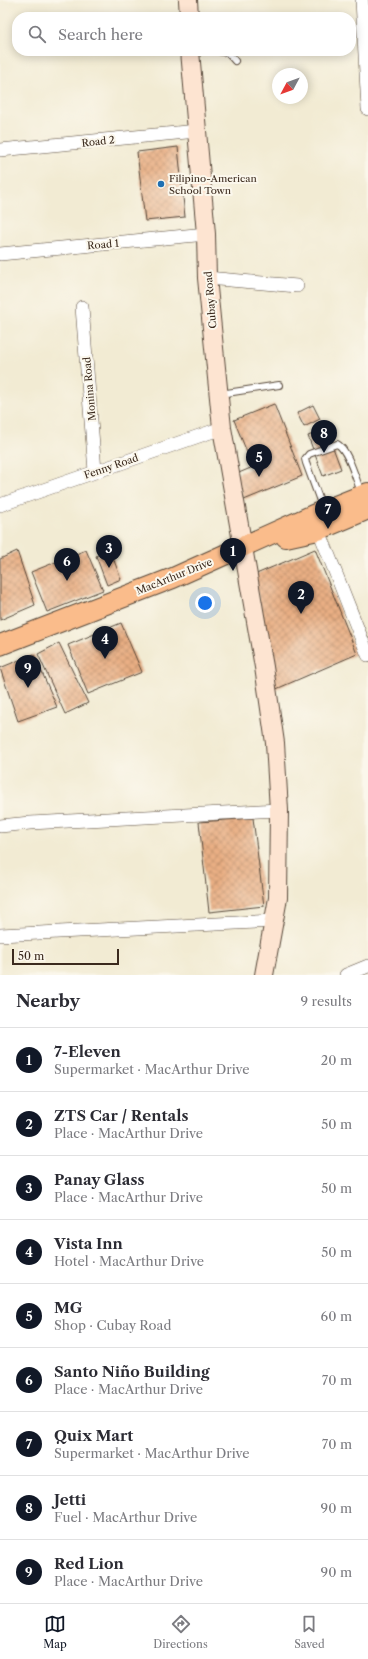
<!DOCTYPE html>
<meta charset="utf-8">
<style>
:root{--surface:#fff;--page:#f7f7f7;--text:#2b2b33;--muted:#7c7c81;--line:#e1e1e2;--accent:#111827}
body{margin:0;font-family:"Libre Caslon Text",serif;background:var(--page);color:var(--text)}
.compass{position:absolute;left:272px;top:68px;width:36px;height:36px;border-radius:50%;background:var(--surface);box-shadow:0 2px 10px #0003;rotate:229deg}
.scale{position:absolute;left:12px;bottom:10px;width:107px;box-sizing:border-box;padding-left:4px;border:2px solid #3b2a1e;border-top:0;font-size:11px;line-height:14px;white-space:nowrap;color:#3b2a1e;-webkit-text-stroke:3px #fbf7ec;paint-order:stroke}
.you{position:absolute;left:205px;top:603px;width:14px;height:14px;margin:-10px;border:3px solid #fff;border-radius:50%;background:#1a73e8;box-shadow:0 0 0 6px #1a73e833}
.badge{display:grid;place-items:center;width:26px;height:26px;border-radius:50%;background:var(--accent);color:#fff;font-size:13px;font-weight:700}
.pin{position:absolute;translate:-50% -33px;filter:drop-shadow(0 1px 2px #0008)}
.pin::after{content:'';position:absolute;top:21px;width:14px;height:12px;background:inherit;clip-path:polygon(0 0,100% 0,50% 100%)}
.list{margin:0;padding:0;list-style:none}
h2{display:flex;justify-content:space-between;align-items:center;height:52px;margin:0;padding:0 16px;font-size:17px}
h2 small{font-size:13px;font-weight:400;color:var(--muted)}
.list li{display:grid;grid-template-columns:26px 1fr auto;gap:12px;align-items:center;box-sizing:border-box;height:64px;padding:0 16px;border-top:1px solid var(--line)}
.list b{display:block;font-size:15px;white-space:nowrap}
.list p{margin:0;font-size:13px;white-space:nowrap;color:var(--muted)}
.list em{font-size:13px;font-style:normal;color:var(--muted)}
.icon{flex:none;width:22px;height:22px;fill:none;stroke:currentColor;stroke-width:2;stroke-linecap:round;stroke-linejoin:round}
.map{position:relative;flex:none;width:368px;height:975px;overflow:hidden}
.search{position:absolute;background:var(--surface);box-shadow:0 2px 10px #0003;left:12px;right:12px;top:12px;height:44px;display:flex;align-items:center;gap:10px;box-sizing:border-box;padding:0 14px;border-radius:16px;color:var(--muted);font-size:15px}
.sheet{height:628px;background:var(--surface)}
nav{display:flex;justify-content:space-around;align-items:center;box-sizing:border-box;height:56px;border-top:1px solid var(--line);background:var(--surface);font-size:11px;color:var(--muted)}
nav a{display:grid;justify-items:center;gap:2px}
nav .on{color:var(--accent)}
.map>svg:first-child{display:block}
</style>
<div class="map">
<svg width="368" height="975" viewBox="0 0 368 975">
<defs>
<pattern id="building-cross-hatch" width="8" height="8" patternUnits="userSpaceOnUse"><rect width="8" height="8" fill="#e9af84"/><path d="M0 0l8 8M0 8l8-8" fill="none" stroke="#be8f6b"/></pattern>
</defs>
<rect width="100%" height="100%" fill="#fbf7ec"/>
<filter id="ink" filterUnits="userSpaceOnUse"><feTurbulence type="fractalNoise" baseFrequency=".025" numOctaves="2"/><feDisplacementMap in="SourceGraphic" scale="8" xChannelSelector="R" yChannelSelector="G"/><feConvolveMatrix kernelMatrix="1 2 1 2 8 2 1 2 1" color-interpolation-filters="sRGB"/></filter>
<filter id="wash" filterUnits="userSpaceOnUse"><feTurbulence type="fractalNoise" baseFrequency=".012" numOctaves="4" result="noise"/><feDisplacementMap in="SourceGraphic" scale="16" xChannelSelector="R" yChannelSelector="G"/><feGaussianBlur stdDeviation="0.9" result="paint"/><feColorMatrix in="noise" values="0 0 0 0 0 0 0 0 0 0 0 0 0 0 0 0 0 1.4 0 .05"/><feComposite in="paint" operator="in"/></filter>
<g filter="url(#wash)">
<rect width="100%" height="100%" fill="#f2ebd3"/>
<g id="blocks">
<g fill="url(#building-cross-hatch)">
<path d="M178 147 185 217 145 221 137 152Z"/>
<path d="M274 404 302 476 244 500 234 475 253 467 234 420Z"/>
<path d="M313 405 320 419 304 427 297 413Z"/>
<path d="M326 429 341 469 323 476 308 436Z"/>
<path d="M315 549 357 654 274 690 254 575Z"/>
<path d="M86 550 103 590 47 612 31 572Z"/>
<path d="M110 550 121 579 107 585 96 556Z"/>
<path d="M17 551 35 605 0 620V559Z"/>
<path d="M121 623 142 672 88 694 68 645Z"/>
<path d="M59 643 88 703 65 714 38 654Z"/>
<path d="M34 654 57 707 18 721 0 668Z"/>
<path d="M253 818 264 906 209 912 199 822Z"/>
</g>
</g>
</g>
<g filter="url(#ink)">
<use href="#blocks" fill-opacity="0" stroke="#564739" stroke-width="1"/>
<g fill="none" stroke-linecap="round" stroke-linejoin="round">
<g stroke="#564739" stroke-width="8">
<g id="lane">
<path d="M219 51 228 53 235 61"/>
<path d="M220 394 279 385"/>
<path d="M323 509 306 463 305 459 309 454 337 444C348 449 356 480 361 492"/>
</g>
</g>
<g stroke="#564739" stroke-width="14">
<g id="street">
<path d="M362 0 368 109"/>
<path d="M0 150 197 131"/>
<path d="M0 254 206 234"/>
<path d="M207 278 297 286"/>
<path d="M82 307 95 471"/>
<path d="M0 505 222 428"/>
<path d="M316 523 368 655"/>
<path d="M0 826 30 823 279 810"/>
<path d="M0 935 274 921"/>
<path d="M346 975 368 966"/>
</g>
</g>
<g stroke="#564739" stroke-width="20">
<g id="secondary">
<path d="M188 0 189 17"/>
<path d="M190 51 206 234 207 278 222 428 264 667 275 743 279 810 278 898 264 975"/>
</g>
</g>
<g stroke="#564739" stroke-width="22">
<g id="primary">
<path d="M286 537 318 530 368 509"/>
<path d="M0 645 173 578 313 515 368 493"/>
</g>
</g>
<use href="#lane" stroke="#fff" stroke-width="6"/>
<use href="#street" stroke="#fff" stroke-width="13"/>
<use href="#secondary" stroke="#fde4d1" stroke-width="18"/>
<use href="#primary" stroke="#fabc8b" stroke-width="20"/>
</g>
</g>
<circle fill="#1f6fb2" stroke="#fbf7ec" stroke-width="1.5" cx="161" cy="184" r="4"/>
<g text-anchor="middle" stroke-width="4" stroke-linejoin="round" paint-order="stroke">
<g font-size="10" fill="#3b2a1e" stroke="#fbf7ec">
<text transform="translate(98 141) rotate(-6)" y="4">Road 2</text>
<text transform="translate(103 244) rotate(-5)" y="4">Road 1</text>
<text transform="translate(210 300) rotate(-95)" y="4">Cubay Road</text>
<text transform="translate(89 389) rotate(-95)" y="4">Monina Road</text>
<text transform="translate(111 466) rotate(-19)" y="4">Fenny Road</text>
<text transform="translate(174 576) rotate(-22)" y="4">MacArthur Drive</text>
</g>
<g font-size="10" fill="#3b2a1e" stroke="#fbf7ec" text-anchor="start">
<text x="169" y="182">Filipino-American<tspan x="169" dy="12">School Town</tspan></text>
</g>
</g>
</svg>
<svg class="compass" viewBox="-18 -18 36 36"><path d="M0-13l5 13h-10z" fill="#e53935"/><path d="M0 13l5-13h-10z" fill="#7c7c81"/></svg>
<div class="scale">50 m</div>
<div class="you"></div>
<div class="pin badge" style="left:233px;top:571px">1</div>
<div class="pin badge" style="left:301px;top:614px">2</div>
<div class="pin badge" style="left:109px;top:568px">3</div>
<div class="pin badge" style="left:105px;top:659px">4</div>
<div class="pin badge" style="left:259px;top:477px">5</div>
<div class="pin badge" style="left:67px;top:581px">6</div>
<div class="pin badge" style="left:328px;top:529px">7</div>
<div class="pin badge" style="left:324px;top:453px">8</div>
<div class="pin badge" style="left:28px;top:688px">9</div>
<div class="search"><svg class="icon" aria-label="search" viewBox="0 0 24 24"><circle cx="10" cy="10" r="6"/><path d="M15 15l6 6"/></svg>Search here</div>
</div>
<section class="sheet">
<h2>Nearby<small>9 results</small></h2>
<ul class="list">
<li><span class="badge">1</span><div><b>7-Eleven</b><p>Supermarket · MacArthur Drive</p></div><em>20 m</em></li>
<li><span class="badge">2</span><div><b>ZTS Car / Rentals</b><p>Place · MacArthur Drive</p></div><em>50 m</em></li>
<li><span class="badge">3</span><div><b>Panay Glass</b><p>Place · MacArthur Drive</p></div><em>50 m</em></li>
<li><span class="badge">4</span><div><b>Vista Inn</b><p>Hotel · MacArthur Drive</p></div><em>50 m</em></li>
<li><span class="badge">5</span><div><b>MG</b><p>Shop · Cubay Road</p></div><em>60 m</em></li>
<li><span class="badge">6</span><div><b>Santo Niño Building</b><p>Place · MacArthur Drive</p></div><em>70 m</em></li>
<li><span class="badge">7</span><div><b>Quix Mart</b><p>Supermarket · MacArthur Drive</p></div><em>70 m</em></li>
<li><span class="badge">8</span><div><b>Jetti</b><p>Fuel · MacArthur Drive</p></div><em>90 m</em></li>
<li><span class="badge">9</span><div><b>Red Lion</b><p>Place · MacArthur Drive</p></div><em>90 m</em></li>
</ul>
</section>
<nav>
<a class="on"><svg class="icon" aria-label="map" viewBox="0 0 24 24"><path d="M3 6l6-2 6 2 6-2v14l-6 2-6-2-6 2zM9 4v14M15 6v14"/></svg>Map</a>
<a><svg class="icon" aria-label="directions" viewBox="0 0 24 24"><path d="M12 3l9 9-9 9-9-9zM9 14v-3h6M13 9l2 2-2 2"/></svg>Directions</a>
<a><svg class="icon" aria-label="saved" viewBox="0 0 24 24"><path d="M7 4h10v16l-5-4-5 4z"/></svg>Saved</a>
</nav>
